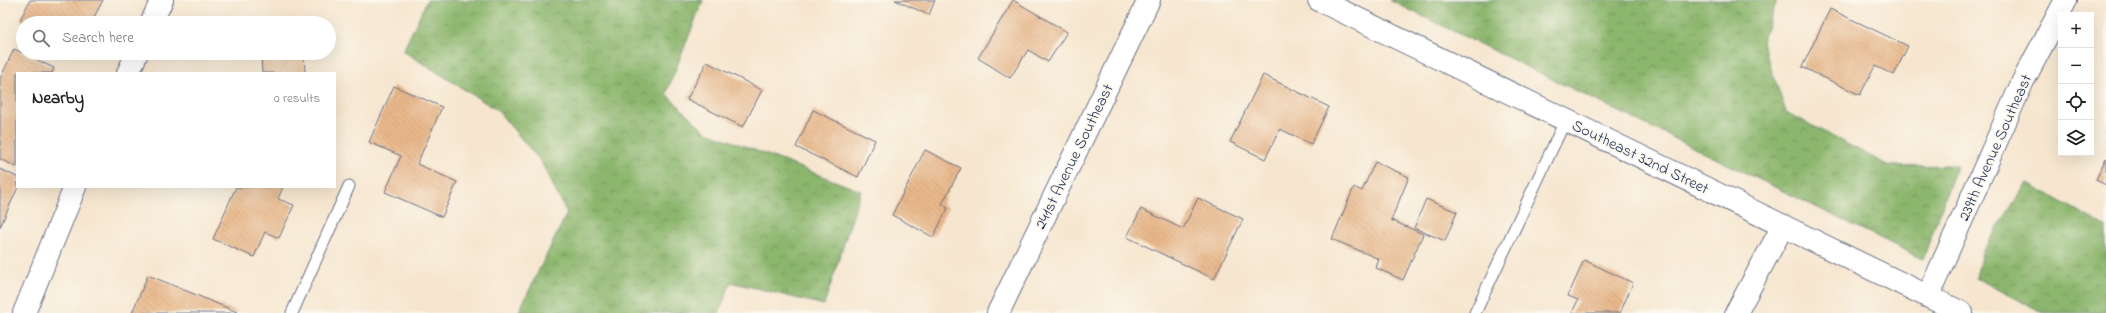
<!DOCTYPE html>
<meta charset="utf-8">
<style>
:root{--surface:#fff;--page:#f2f2f2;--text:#222;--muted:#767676;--line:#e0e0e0}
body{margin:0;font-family:"Indie Flower",sans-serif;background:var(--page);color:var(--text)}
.controls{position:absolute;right:12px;top:12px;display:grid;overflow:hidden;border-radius:0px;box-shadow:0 4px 16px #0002}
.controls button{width:36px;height:36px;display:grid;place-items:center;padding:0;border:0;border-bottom:1px solid var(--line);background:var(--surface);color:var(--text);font:20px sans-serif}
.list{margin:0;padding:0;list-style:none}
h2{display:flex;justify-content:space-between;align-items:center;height:52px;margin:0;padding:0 16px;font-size:17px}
h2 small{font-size:13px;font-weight:400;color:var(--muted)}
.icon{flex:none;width:22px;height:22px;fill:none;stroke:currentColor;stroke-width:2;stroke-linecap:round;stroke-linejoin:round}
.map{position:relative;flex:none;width:2106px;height:313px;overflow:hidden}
.search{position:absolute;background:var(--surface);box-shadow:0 4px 16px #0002;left:16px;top:16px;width:320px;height:44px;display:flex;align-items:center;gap:10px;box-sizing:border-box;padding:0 14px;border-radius:22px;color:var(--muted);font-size:15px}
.panel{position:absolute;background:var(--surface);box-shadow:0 4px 16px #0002;left:16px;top:72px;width:320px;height:116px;border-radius:0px}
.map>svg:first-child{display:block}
</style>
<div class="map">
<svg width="2106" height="313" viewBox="0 0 2106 313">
<defs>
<pattern id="forest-crowns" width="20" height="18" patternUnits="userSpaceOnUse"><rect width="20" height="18" fill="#8cb66d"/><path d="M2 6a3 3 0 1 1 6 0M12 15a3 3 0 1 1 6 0" fill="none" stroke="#72945d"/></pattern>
<pattern id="building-back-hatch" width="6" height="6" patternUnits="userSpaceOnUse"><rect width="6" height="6" fill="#e9b88a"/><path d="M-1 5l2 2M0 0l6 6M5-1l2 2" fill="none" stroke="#c79e7a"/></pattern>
</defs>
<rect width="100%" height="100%" fill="#fbf7ec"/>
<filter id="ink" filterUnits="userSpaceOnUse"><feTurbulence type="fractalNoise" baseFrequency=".025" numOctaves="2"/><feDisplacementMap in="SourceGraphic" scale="8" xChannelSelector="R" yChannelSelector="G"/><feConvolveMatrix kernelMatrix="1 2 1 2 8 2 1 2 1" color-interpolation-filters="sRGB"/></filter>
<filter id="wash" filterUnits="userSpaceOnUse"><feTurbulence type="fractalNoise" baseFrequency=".012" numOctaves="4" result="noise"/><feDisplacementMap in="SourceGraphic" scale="16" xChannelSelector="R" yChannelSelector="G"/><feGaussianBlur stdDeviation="0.9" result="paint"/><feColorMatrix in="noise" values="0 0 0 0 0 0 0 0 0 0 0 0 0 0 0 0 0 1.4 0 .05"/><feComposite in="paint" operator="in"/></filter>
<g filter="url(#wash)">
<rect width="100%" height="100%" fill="#f6e6cf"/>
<g fill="url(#forest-crowns)" stroke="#547266">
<path d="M427 0H703L666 94 705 131 861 191 824 305 731 282 719 313H518L567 213 541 162 497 110 403 51Z"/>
<path d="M1389 0H1777L1762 42 1786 112 1889 166 1957 165 1923 259Z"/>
<path d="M2027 182 2106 227V313H2044L1976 278 1982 252Z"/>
</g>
<g id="blocks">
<g fill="url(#building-back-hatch)">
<path d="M30 0H103L91 23H26L20 20Z"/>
<path d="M895 0H935L929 15Z"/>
<path d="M1013 0 1067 32 1048 62 1028 50 1010 78 978 58Z"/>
<path d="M1830 9 1908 46 1894 75 1875 66 1860 95 1802 67Z"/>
<path d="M14 49 54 68 52 73H17V167L0 159V79Z"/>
<path d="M261 53H304L305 73H262Z"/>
<path d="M707 62 762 90 743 127 687 99Z"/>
<path d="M1263 75 1329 107 1311 144 1280 129 1265 159 1230 142Z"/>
<path d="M394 86 442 107 417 164 457 182 442 217 385 192 401 156 369 142Z"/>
<path d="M813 110 875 140 858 177 796 147Z"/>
<path d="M925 150 961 168 942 204 948 208 933 237 892 215Z"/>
<path d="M2106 158V185L2096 180Z"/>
<path d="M1375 162 1409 177 1391 220 1423 234 1403 280 1376 268 1379 259 1332 239 1354 187 1362 191Z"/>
<path d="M0 169 17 177 18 187 0 227Z"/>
<path d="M236 187H283L278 199 294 205 279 238 265 232 254 257 213 239Z"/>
<path d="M1198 198 1243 219 1214 279 1127 237 1141 209 1183 229Z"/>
<path d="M1426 199 1457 212 1445 241 1414 228Z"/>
<path d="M1584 260 1633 283 1620 313H1572L1578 300 1568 296Z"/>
<path d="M148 275 237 312V313H132Z"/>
</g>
</g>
</g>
<g filter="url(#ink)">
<use href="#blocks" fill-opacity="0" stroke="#686f86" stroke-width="1"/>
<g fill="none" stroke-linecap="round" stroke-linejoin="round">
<g stroke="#686f86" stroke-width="13">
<g id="lane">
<path d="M292 313 349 186"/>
<path d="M1475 313 1566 119"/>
</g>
</g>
<g stroke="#686f86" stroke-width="24">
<g id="street">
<path d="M151 23 162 0"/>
<path d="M128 73 137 53"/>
<path d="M1928 296 2023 81 2066 0"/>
<path d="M24 313 75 187"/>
<path d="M998 313 1149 0"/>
<path d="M1736 313 1783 226"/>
</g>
</g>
<g stroke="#686f86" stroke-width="24">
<path id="secondary" d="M1319 0 1962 313"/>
</g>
<use href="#lane" stroke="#fff" stroke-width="11"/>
<use href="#street" stroke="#fff" stroke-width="22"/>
<use href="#secondary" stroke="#fff" stroke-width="22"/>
</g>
</g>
<g text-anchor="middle" stroke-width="3.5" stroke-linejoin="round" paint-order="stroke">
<g font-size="16" fill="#1b2f5e" stroke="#fbf7ec">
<text transform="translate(1994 147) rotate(-66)" y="6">239th Avenue Southeast</text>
<text transform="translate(1073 156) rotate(-64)" y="6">241st Avenue Southeast</text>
<text transform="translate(1641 156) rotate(26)" y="6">Southeast 32nd Street</text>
</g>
</g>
</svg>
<div class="controls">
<button>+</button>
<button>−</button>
<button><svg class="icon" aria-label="locate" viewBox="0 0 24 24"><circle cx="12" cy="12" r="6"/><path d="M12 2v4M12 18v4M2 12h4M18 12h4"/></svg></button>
<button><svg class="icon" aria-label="layers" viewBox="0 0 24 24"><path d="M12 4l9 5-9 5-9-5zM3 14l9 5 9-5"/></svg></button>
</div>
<div class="search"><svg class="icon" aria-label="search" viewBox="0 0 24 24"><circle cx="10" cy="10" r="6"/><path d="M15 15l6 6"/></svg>Search here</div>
<section class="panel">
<h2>Nearby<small>0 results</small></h2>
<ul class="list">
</ul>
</section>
</div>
